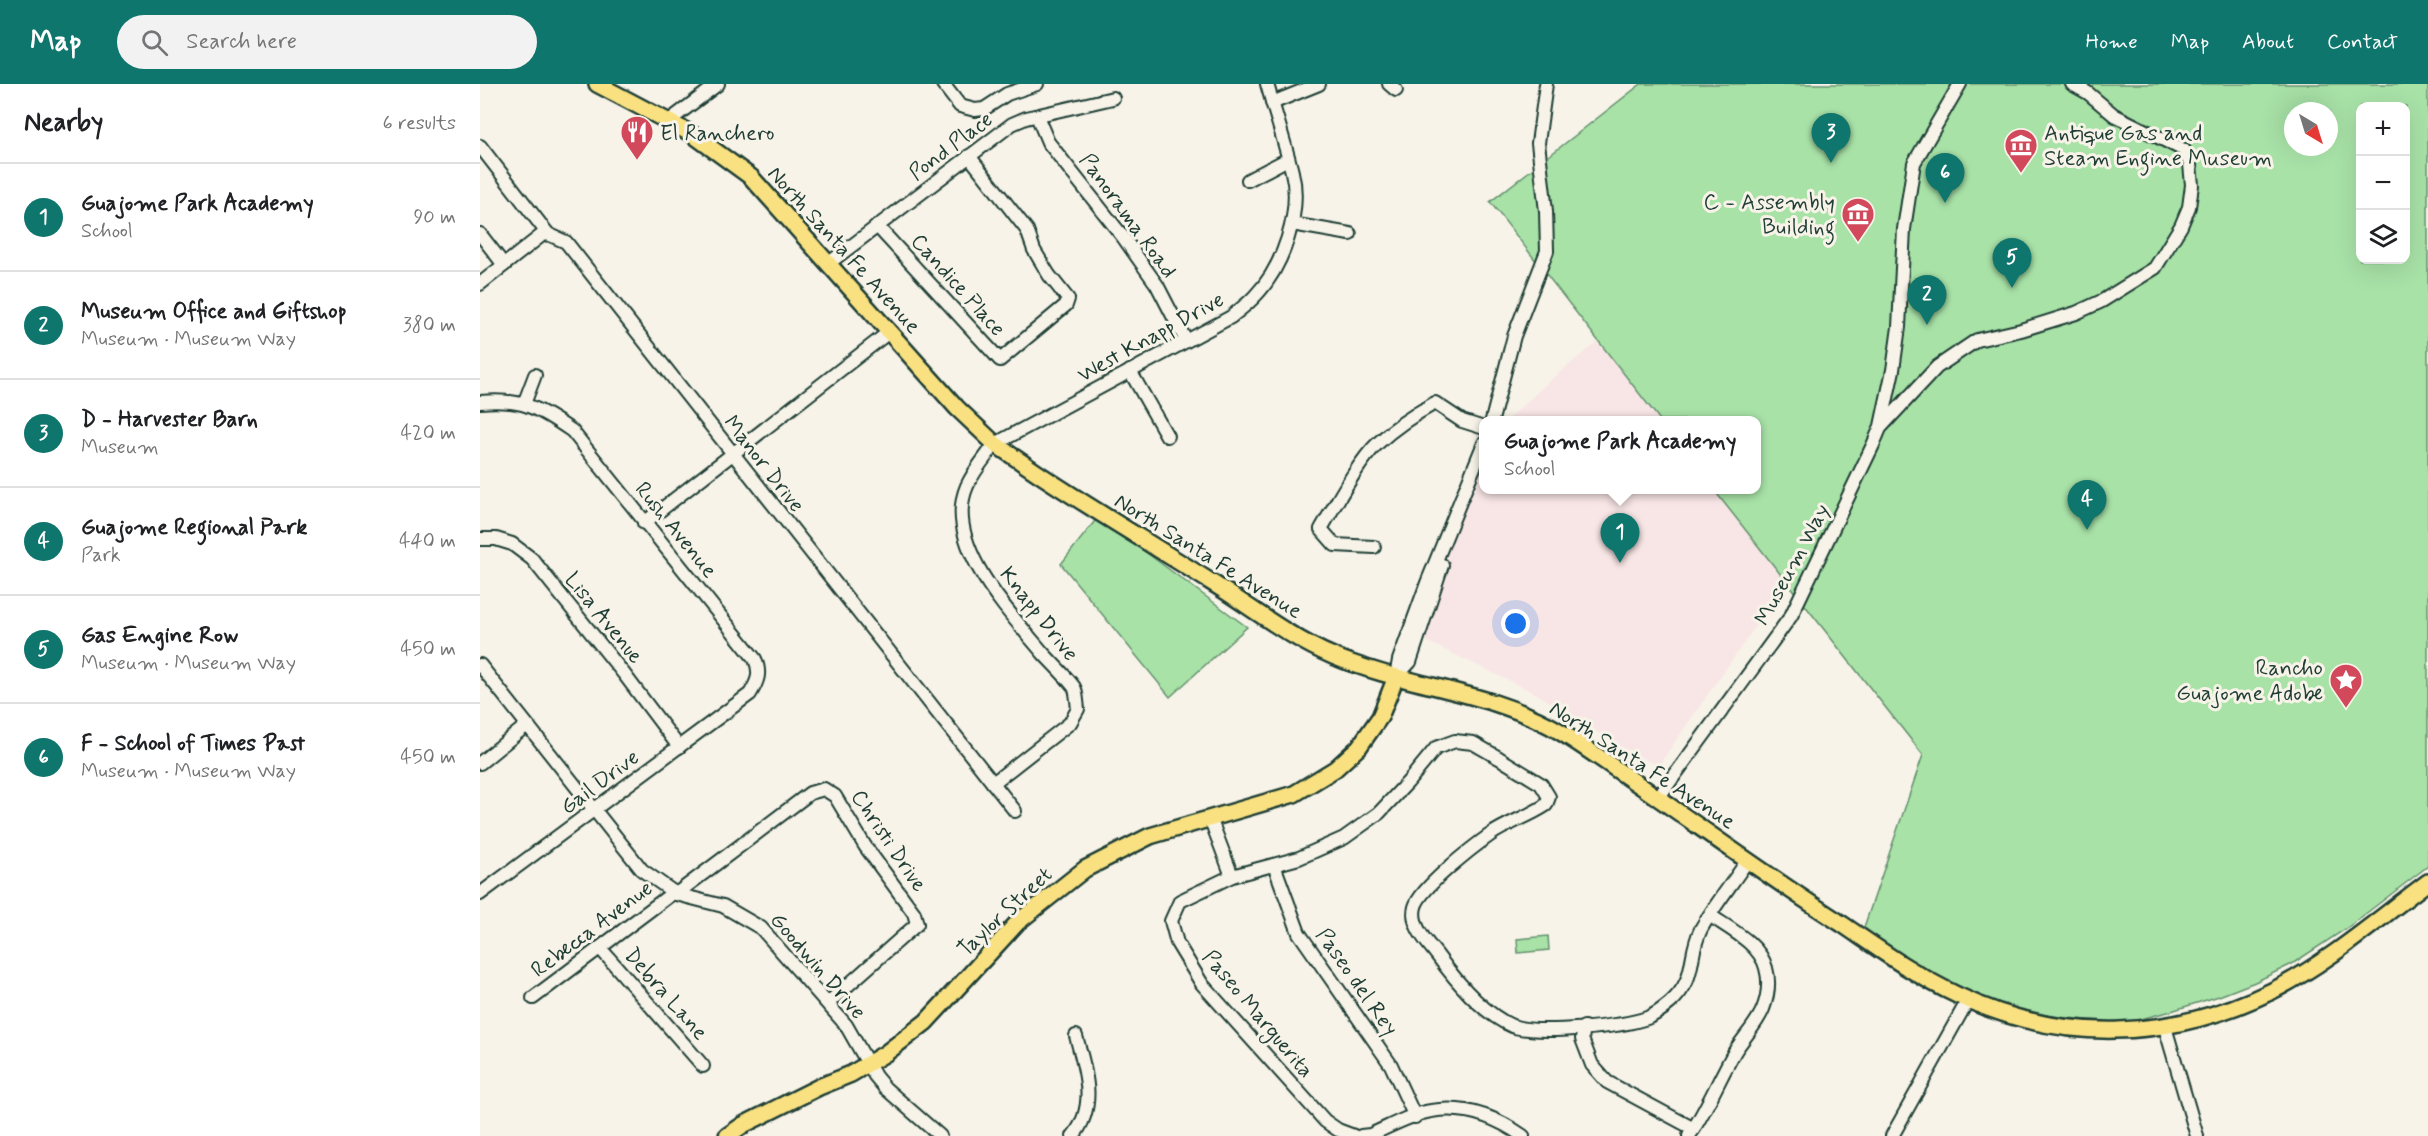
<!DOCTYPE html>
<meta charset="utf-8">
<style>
:root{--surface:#fff;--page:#f2f2f2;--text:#202124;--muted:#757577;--line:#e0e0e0;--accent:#0f766e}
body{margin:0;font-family:Mynerve,sans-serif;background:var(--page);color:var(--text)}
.controls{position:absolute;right:18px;top:18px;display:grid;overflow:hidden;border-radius:12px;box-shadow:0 6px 24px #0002}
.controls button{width:54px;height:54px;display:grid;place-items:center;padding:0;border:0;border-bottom:2px solid var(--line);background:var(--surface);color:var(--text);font:30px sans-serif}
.compass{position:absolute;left:1804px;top:18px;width:54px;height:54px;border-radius:50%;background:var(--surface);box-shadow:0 6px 24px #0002;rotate:142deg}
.you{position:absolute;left:1036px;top:540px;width:21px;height:21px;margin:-15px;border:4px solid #fff;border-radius:50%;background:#1a73e8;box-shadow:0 0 0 9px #1a73e833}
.badge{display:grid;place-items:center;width:39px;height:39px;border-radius:50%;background:var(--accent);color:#fff;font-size:20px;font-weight:700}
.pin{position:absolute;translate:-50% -50px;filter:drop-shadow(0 2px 3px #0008)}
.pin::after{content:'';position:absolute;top:32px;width:21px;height:18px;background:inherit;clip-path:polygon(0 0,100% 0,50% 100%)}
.popup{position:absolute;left:999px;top:332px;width:282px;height:78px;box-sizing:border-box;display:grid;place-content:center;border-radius:12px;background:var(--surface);filter:drop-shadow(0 2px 4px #0005);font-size:20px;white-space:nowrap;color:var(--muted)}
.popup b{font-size:22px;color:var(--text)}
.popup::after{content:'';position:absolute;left:50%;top:100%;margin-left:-12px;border:12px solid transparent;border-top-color:var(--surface)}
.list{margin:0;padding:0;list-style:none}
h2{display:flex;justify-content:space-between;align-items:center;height:78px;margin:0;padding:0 24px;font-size:26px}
h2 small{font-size:20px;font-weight:400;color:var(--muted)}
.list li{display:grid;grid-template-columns:39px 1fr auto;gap:18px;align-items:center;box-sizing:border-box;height:108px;padding:0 24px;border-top:2px solid var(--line)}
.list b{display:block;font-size:22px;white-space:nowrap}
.list p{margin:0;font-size:20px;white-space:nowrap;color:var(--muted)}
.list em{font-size:20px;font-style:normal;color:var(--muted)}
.icon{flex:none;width:33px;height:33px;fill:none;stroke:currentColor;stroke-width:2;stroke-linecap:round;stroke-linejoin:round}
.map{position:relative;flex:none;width:1948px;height:1052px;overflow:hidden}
header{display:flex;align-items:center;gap:36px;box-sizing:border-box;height:84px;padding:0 30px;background:var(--accent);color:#fff}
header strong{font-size:28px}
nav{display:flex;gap:33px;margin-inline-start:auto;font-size:21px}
.search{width:420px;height:54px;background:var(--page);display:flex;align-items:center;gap:15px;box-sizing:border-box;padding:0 21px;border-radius:33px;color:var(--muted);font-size:22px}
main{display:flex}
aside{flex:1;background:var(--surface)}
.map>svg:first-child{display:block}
</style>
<header>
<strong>Map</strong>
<div class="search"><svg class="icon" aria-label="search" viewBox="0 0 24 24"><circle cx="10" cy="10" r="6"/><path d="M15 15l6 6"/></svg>Search here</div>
<nav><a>Home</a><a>Map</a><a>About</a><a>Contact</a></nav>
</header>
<main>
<aside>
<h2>Nearby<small>6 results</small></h2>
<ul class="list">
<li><span class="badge">1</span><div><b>Guajome Park Academy</b><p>School</p></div><em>90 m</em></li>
<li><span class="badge">2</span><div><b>Museum Office and Giftshop</b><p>Museum · Museum Way</p></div><em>380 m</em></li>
<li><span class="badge">3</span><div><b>D - Harvester Barn</b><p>Museum</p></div><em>420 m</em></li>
<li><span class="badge">4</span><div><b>Guajome Regional Park</b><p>Park</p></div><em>440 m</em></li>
<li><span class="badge">5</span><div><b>Gas Engine Row</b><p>Museum · Museum Way</p></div><em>450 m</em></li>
<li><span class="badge">6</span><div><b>F - School of Times Past</b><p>Museum · Museum Way</p></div><em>450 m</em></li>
</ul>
</aside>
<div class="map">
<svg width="1948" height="1052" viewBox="0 0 1948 1052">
<rect width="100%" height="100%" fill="#f7f3e8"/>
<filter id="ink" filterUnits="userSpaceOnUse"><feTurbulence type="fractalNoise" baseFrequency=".0167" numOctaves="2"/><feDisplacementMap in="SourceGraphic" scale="12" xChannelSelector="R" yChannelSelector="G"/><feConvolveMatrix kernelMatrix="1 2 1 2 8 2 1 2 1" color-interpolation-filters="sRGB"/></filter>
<g filter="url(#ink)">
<path fill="#f8e5e5" d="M1209 215 1343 445 1178 682 1136 660 1059 611 932 550 1003 370 1004 406H1276V336H1028L1066 300 1129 248Z"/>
<g fill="#a8e2a7" stroke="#64906e" stroke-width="1.5" fill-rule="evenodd">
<path d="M1161 0H1948V782L1867 844 1812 880 1775 898 1739 912 1688 928 1645 939 1590 938 1563 934 1489 913 1382 849 1443 671 1234 406H1276V336H1180L1010 118ZM1880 22H1926V176H1880ZM1813 27H1849V63H1813Z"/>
<path d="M618 433 767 543 690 613 581 480Z"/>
<path d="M1068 852 1069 866 1038 869 1037 855Z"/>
</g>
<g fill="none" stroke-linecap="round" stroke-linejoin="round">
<g stroke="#1f3d34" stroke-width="16">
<g id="minor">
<path d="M463 0 480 22 495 26 504 25 527 10 557 0"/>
<path d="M909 0 916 6"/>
<path d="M792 19 839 0"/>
<path d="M557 32 568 58 643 153 677 201 706 257"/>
<path d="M189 37 238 0"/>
<path d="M0 62 68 150 86 158 535 727"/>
<path d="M768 96 808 75"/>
<path d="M812 140 870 150"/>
<path d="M397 142 520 276 586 221 588 215 569 191 554 166 547 146 489 72"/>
<path d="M0 150 24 181"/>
<path d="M349 179 532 40 546 34 633 14"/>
<path d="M0 200 62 151 68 150"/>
<path d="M650 287 687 352"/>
<path d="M0 318C42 314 59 324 92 347L275 575C281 589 278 597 270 610L0 810"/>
<path d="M44 320 55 291"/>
<path d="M1012 336 1034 252 1067 167 1066 127 1058 59 1066 0"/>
<path d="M1402 342 1457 283 1497 256 1541 246 1596 229 1622 217 1675 184 1701 142 1709 123 1712 101 1710 80 1704 66 1634 31 1608 9 1592 0"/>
<path d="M164 439 409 248"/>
<path d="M0 455H16L32 460 52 475 144 590 199 663"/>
<path d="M894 463 855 461 841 445C856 420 878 378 898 359 915 343 935 330 955 319L982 337 1004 344"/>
<path d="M0 581 162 786 196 810 243 822 281 844 366 941 395 992 405 1004 460 1052"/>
<path d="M916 593 919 576 947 499 1004 359"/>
<path d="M916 593 930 578 962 481"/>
<path d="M0 679 47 641"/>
<path d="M513 699 590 639 598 625C597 619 597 608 594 603 585 591 573 580 563 569 530 529 462 459 487 402 494 386 505 374 515 360L751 233C759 226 768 220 775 212 803 183 822 128 812 88 805 59 795 29 787 0"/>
<path d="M1178 714 1311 532 1393 361 1401 342 1413 286 1419 243 1424 145 1434 79 1480 0"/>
<path d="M730 734 752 792"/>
<path d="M794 781 819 849 911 981 935 1033"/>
<path d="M196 810 330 709 344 705 355 712 385 762 434 829 437 840 348 919"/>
<path d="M120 864 223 982"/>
<path d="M53 914 194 808"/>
<path d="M1104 943 1102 955 1112 981 1127 998 1214 1045"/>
<path d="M1685 943 1717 1052"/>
<path d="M593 1052C618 1022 605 985 596 952"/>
<path d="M874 1052 858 1046 845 1037 722 900 697 859 691 837 700 817 752 792 819 774 864 754 899 729 928 698 956 664 975 657 993 659 1019 674 1061 700 1069 713 1066 721C1048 733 1027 739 1010 751 993 763 940 804 935 823 930 841 947 858 957 871 976 897 1002 929 1032 942 1057 951 1142 943 1167 934 1175 931 1184 924 1190 919 1218 894 1207 873 1221 845 1234 822 1252 800 1267 777"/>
<path d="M881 1052 890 1051C909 1043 931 1030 951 1027 985 1021 1016 1033 1043 1052"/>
<path d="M1209 1052C1227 1025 1239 995 1255 967 1264 953 1277 940 1283 925 1288 912 1290 898 1286 884 1280 860 1250 845 1231 832"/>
<path d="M1412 1052 1488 916"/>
</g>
</g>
<g stroke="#1f3d34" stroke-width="20">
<g id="major">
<path d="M117 0 212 50 271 93 477 324 515 360 556 388C613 426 673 461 731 498 771 523 810 554 853 572 927 603 1009 606 1079 647 1104 662 1128 680 1152 696 1222 744 1290 794 1362 840 1399 865 1436 892 1477 911 1580 960 1690 957 1792 907 1848 879 1898 835 1948 798"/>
<path d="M247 1052 263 1041 339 1003 371 990 406 969 446 938 538 838 605 785 670 752 814 710 855 685 879 663 900 633 916 593"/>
</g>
</g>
<use href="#minor" stroke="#f7f3e8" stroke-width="12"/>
<use href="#major" stroke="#f9e181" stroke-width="15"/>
</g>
</g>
<defs>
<g id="restaurant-pin" transform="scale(1.725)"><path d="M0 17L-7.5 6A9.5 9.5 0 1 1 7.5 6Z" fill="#d1495b" stroke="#f7f3e8"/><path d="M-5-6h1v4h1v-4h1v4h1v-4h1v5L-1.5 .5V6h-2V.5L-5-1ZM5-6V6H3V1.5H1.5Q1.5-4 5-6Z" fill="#fff"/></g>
<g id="museum-pin" transform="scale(1.725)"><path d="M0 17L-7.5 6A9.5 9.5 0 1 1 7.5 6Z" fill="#d1495b" stroke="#f7f3e8"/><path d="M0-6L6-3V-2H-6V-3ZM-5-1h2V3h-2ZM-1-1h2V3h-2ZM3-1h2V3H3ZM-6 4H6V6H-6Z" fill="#fff"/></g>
<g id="sight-pin" transform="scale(1.725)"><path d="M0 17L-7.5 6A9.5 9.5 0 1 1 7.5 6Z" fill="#d1495b" stroke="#f7f3e8"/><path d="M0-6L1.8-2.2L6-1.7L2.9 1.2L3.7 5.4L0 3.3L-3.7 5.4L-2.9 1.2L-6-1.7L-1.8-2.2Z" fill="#fff"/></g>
</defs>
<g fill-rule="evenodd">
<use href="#restaurant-pin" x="157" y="48"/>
<use href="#museum-pin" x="1541" y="61"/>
<use href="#museum-pin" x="1378" y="130"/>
<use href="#sight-pin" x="1866" y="596"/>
</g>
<g text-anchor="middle" stroke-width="6" stroke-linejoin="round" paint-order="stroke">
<g font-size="22" fill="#1f3d34" stroke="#f7f3e8" text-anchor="start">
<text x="180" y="56">El Ranchero</text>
<text x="1564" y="56">Antique Gas and<tspan x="1564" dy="25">Steam Engine Museum</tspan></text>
<text x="1355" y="125" text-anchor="end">C - Assembly<tspan x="1355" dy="25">Building</tspan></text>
<text x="1843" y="591" text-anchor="end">Rancho<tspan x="1843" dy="25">Guajome Adobe</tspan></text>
</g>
<g font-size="22" fill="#1f3d34" stroke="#f7f3e8">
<text transform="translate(470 61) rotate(-37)" y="8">Pond Place</text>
<text transform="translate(649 131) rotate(54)" y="8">Panorama Road</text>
<text transform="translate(365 165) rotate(48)" y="8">North Santa Fe Avenue</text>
<text transform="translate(479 200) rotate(48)" y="8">Candice Place</text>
<text transform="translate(670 252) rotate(-29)" y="8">West Knapp Drive</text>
<text transform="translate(285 379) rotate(52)" y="8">Manor Drive</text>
<text transform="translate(197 445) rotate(51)" y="8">Rush Avenue</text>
<text transform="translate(729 471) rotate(32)" y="8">North Santa Fe Avenue</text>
<text transform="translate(1311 480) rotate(-62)" y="8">Museum Way</text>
<text transform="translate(560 529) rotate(52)" y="8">Knapp Drive</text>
<text transform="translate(125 533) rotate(51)" y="8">Lisa Avenue</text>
<text transform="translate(1163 680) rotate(33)" y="8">North Santa Fe Avenue</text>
<text transform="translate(119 697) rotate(-37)" y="8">Gail Drive</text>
<text transform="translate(410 756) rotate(56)" y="8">Christi Drive</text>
<text transform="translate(524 827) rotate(-43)" y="8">Taylor Street</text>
<text transform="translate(111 844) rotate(-37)" y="8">Rebecca Avenue</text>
<text transform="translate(339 881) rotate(49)" y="8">Goodwin Drive</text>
<text transform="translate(878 897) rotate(55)" y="8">Paseo del Rey</text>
<text transform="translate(187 909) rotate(49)" y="8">Debra Lane</text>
<text transform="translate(779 929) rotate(50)" y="8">Paseo Marguerita</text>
</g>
</g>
</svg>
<div class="controls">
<button>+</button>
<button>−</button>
<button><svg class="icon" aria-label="layers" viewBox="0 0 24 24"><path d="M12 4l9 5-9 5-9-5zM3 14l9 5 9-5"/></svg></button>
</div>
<svg class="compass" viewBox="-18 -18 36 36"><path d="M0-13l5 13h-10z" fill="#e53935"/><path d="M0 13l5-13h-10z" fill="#757577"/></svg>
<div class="you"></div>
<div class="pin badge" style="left:1140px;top:479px">1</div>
<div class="popup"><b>Guajome Park Academy</b>School</div>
<div class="pin badge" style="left:1447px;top:241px">2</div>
<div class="pin badge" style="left:1351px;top:79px">3</div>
<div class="pin badge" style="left:1607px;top:446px">4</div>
<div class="pin badge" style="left:1532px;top:204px">5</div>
<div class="pin badge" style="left:1465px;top:119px">6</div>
</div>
</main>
